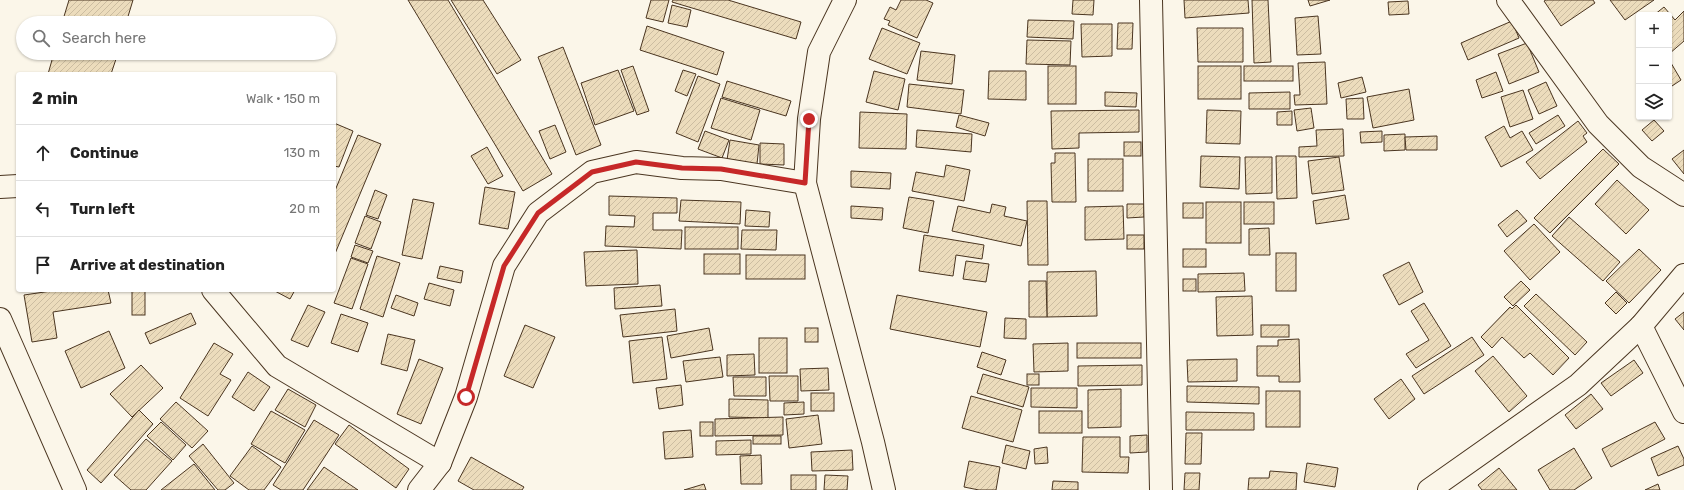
<!DOCTYPE html>
<meta charset="utf-8">
<style>
:root{--surface:#fff;--page:#f2f2f2;--text:#222;--muted:#767676;--line:#e0e0e0}
body{margin:0;font-family:Rubik,sans-serif;background:var(--page);color:var(--text)}
.controls{position:absolute;right:12px;top:12px;display:grid;overflow:hidden;border-radius:4px;box-shadow:0 1px 3px #0004}
.controls button{width:36px;height:36px;display:grid;place-items:center;padding:0;border:0;border-bottom:1px solid var(--line);background:var(--surface);color:var(--text);font:20px sans-serif}
.stop{position:absolute;width:12px;height:12px;margin:-9px;border:3px solid #c62828;border-radius:50%;background:#fff}
.stop.end{background:#c62828;border-color:#fff;box-shadow:0 1px 4px #0008}
.list{margin:0;padding:0;list-style:none}
h2{display:flex;justify-content:space-between;align-items:center;height:52px;margin:0;padding:0 16px;font-size:17px}
h2 small{font-size:13px;font-weight:400;color:var(--muted)}
.list li{display:grid;grid-template-columns:26px 1fr auto;gap:12px;align-items:center;box-sizing:border-box;height:56px;padding:0 16px;border-top:1px solid var(--line)}
.list b{display:block;font-size:15px;white-space:nowrap}
.list em{font-size:13px;font-style:normal;color:var(--muted)}
.icon{flex:none;width:22px;height:22px;fill:none;stroke:currentColor;stroke-width:2;stroke-linecap:round;stroke-linejoin:round}
.map{position:relative;flex:none;width:1684px;height:490px;overflow:hidden}
.search{position:absolute;background:var(--surface);box-shadow:0 1px 3px #0004;left:16px;top:16px;width:320px;height:44px;display:flex;align-items:center;gap:10px;box-sizing:border-box;padding:0 14px;border-radius:22px;color:var(--muted);font-size:15px}
.panel{position:absolute;background:var(--surface);box-shadow:0 1px 3px #0004;left:16px;top:72px;width:320px;height:220px;border-radius:4px}
.map>svg:first-child{display:block}
</style>
<div class="map">
<svg width="1684" height="490" viewBox="0 0 1684 490">
<defs>
<pattern id="building-hatch" width="6" height="6" patternUnits="userSpaceOnUse"><rect width="6" height="6" fill="#ecdcbc"/><path d="M-1 1l2-2M0 6l6-6M5 7l2-2" fill="none" stroke="#ccbda1"/></pattern>
</defs>
<rect width="100%" height="100%" fill="#fbf6e9"/>
<g fill="url(#building-hatch)" stroke="#4a3520">
<path d="M69 0H133L126 23H62Z"/>
<path d="M408 0H448L552 174 523 191Z"/>
<path d="M451 0H483L521 60 497 74Z"/>
<path d="M651 0H669L663 22 646 18Z"/>
<path d="M673 0H728L801 22 796 39 672 2Z"/>
<path d="M901 0H926L933 3 917 38 888 25 890 21 884 19 890 7 896 10Z"/>
<path d="M1073 0H1094L1093 15 1072 14Z"/>
<path d="M1184 0H1248L1249 13 1185 18Z"/>
<path d="M1252 0H1268L1271 62 1254 63Z"/>
<path d="M1308 0H1330L1310 6Z"/>
<path d="M1546 0H1593L1595 3 1561 26 1544 1Z"/>
<path d="M1610 0H1654L1625 20Z"/>
<path d="M1408 1 1409 14 1389 15 1388 2Z"/>
<path d="M672 5 691 10 687 27 668 23Z"/>
<path d="M1664 7 1675 20 1684 11V41L1669 54V15H1654Z"/>
<path d="M1318 16 1321 54 1297 55 1295 18Z"/>
<path d="M1028 20 1074 21 1073 39 1027 37Z"/>
<path d="M1512 21 1519 38 1468 60 1461 43Z"/>
<path d="M1118 23H1133L1132 49H1117Z"/>
<path d="M1081 24H1112V56L1082 57Z"/>
<path d="M647 26 724 52 717 75 640 50Z"/>
<path d="M882 28 920 43 907 74 869 59Z"/>
<path d="M1197 28H1243V62H1198Z"/>
<path d="M1027 40 1071 41 1070 65 1026 64Z"/>
<path d="M1527 43 1539 72 1509 84 1498 54Z"/>
<path d="M563 47 601 145 576 155 538 57Z"/>
<path d="M921 51 955 55 952 84 917 80Z"/>
<path d="M54 53H118L111 74H48Z"/>
<path d="M1325 62 1327 104 1295 105 1294 95H1300L1298 63Z"/>
<path d="M1671 63 1681 80 1669 88V64Z"/>
<path d="M633 66 649 111 637 115 621 70Z"/>
<rect x="1048" y="66" width="28" height="38"/>
<rect x="1198" y="66" width="43" height="33"/>
<rect x="1244" y="66" width="49" height="15"/>
<path d="M618 70 634 111 595 125 581 83Z"/>
<path d="M683 70 696 74 687 96 675 91Z"/>
<path d="M874 71 905 79 898 110 866 102Z"/>
<path d="M989 71H1026V100L988 99Z"/>
<path d="M1496 72 1503 91 1482 98 1476 80Z"/>
<path d="M698 76 720 84 698 142 676 133Z"/>
<path d="M1362 77 1366 92 1341 98 1338 83Z"/>
<path d="M727 81 791 101 786 116 722 97Z"/>
<path d="M1546 82 1557 106 1539 114 1528 90Z"/>
<path d="M909 84 964 90 961 114 907 107Z"/>
<path d="M1409 89 1414 120 1373 128 1367 97Z"/>
<path d="M1523 90 1533 119 1510 127 1501 97Z"/>
<path d="M1105 92 1137 93 1136 107 1105 106Z"/>
<path d="M1290 92V109H1249V93Z"/>
<path d="M721 98 760 110 751 140 711 128Z"/>
<path d="M1363 98 1364 119H1347L1346 99Z"/>
<path d="M1311 108 1314 128 1297 131 1294 110Z"/>
<path d="M1139 110V132L1079 133V148L1052 149 1051 111Z"/>
<path d="M1207 110 1241 111 1240 144 1206 143Z"/>
<path d="M1292 111V125H1277V112Z"/>
<path d="M860 112 907 114 906 149 859 148Z"/>
<path d="M959 115 989 123 985 136 956 127Z"/>
<path d="M1558 115 1565 126 1536 144 1529 133Z"/>
<path d="M1654 120 1664 131 1652 141 1642 130Z"/>
<path d="M1578 121 1587 133 1583 136 1587 142 1540 179 1526 162Z"/>
<path d="M334 123 353 131 339 167 334 166Z"/>
<path d="M555 125 566 152 550 159 539 131Z"/>
<path d="M1504 126 1510 138 1522 131 1533 150 1501 167 1485 137Z"/>
<path d="M1343 129 1344 156 1299 157V147L1317 146 1316 130Z"/>
<path d="M917 130 972 134 971 152 916 147Z"/>
<path d="M705 131 729 140 722 158 698 149Z"/>
<path d="M1382 131V142L1361 143 1360 132Z"/>
<path d="M1405 134V150L1384 151V135Z"/>
<path d="M358 135 381 144 334 256V193Z"/>
<path d="M1437 136V150H1406L1405 137Z"/>
<path d="M730 140 759 145 757 164 727 160Z"/>
<rect x="1124" y="142" width="17" height="14"/>
<path d="M760 143 784 144V165L760 164Z"/>
<path d="M487 147 503 176 488 184 471 156Z"/>
<path d="M1603 149 1619 164 1550 233 1534 218Z"/>
<path d="M1684 150V174L1672 159Z"/>
<path d="M1055 153H1075L1076 202H1052L1051 163H1055Z"/>
<path d="M1201 156 1240 157 1239 189 1200 187Z"/>
<path d="M1276 156H1296L1297 198 1277 199Z"/>
<path d="M1245 157H1272V193L1246 194Z"/>
<path d="M1339 157 1344 190 1312 194 1308 161Z"/>
<rect x="1088" y="159" width="35" height="32"/>
<path d="M946 165 970 170 964 201 912 191 916 172 944 177Z"/>
<path d="M851 171 891 173 890 189 851 187Z"/>
<path d="M1617 180 1649 210 1626 234 1595 204Z"/>
<path d="M485 187 515 192 508 229 479 224Z"/>
<path d="M375 190 387 195 378 219 366 215Z"/>
<path d="M1345 195 1349 219 1316 224 1313 201Z"/>
<path d="M609 196 677 198V213H653V230H682L681 249 605 246 606 226 634 227 635 216 609 215Z"/>
<path d="M909 197 934 201 928 233 903 228Z"/>
<path d="M413 199 434 203 422 259 402 255Z"/>
<path d="M681 200 741 202 740 224 679 221Z"/>
<path d="M1027 201H1047L1048 265H1028Z"/>
<rect x="1206" y="202" width="35" height="41"/>
<rect x="1244" y="202" width="30" height="22"/>
<rect x="1183" y="203" width="20" height="15"/>
<path d="M992 204 1006 207 1004 216 1027 221 1021 246 952 231 958 206 990 213Z"/>
<path d="M1127 204H1144V217L1127 218Z"/>
<path d="M851 206 883 208 882 220 851 218Z"/>
<path d="M1123 206 1124 239 1085 240V207Z"/>
<path d="M746 210 770 212 769 227 745 226Z"/>
<path d="M1517 210 1527 221 1507 237 1498 225Z"/>
<path d="M365 216 381 222 371 249 355 243Z"/>
<path d="M1569 217 1620 262 1603 281 1552 236Z"/>
<path d="M1534 224 1560 252 1530 280 1504 251Z"/>
<rect x="685" y="227" width="53" height="22"/>
<path d="M1269 228 1270 255H1249V229Z"/>
<path d="M742 230H777L776 250 741 249Z"/>
<path d="M924 235 984 245 982 259 956 255 953 276 919 271Z"/>
<rect x="1127" y="235" width="17" height="14"/>
<path d="M355 245 373 251 368 263 351 257Z"/>
<rect x="1183" y="249" width="23" height="18"/>
<path d="M1639 249 1661 270 1629 303 1606 281Z"/>
<path d="M637 250 638 284 586 286 584 252Z"/>
<rect x="1276" y="253" width="20" height="38"/>
<rect x="704" y="254" width="36" height="20"/>
<rect x="746" y="255" width="59" height="24"/>
<path d="M377 256 400 263 383 317 360 309Z"/>
<path d="M351 258 368 264 352 309 334 303Z"/>
<path d="M966 261 989 264 986 282 963 279Z"/>
<path d="M1409 262 1423 292 1399 305 1383 275Z"/>
<path d="M440 266 463 271 461 283 437 278Z"/>
<path d="M1096 271 1097 316 1047 317V272Z"/>
<path d="M1244 273 1245 291 1198 292V274Z"/>
<rect x="1183" y="279" width="13" height="12"/>
<path d="M1029 281H1046L1047 317H1029Z"/>
<path d="M1521 281 1530 290 1513 306 1504 297Z"/>
<path d="M429 283 454 290 450 306 424 299Z"/>
<path d="M660 285 662 306 615 309 614 288Z"/>
<path d="M58 290H108L111 303 53 312 57 338 32 342 24 295Z"/>
<rect x="132" y="290" width="13" height="25"/>
<path d="M273 290H295L290 299Z"/>
<path d="M1616 292 1627 303 1616 314 1605 303Z"/>
<path d="M1536 294 1587 342 1575 355 1524 306Z"/>
<path d="M396 295 418 303 414 316 391 308Z"/>
<path d="M897 295 987 312 980 347 890 329Z"/>
<path d="M1252 296 1253 335 1217 336 1216 297Z"/>
<path d="M1424 303 1451 346 1416 368 1406 354 1429 340 1411 311Z"/>
<path d="M308 305 325 312 308 347 291 340Z"/>
<path d="M1516 305 1569 358 1553 375 1530 353 1524 358 1502 337 1492 348 1481 337 1510 307 1512 309Z"/>
<path d="M675 309 677 331 623 337 620 315Z"/>
<path d="M1684 312V330L1675 319Z"/>
<path d="M191 313 196 324 150 344 145 333Z"/>
<path d="M341 314 368 323 358 352 331 343Z"/>
<path d="M1005 318 1026 319V339L1004 338Z"/>
<path d="M525 325 555 337 533 388 504 376Z"/>
<rect x="1261" y="325" width="28" height="12"/>
<path d="M709 328 713 350 671 358 667 336Z"/>
<rect x="805" y="328" width="13" height="14"/>
<path d="M109 331 125 368 81 388 65 351Z"/>
<path d="M388 334 415 340 407 371 381 364Z"/>
<path d="M662 337 667 379 633 383 629 341Z"/>
<path d="M1472 337 1484 355 1424 394 1412 376Z"/>
<rect x="759" y="338" width="28" height="35"/>
<path d="M1299 339 1300 382H1279V376H1257V346H1278V340Z"/>
<path d="M214 343 233 354 220 374 231 380 208 416 180 398Z"/>
<path d="M1068 343V371L1034 372 1033 344Z"/>
<rect x="1077" y="343" width="64" height="15"/>
<path d="M982 352 1006 360 1001 375 977 367Z"/>
<path d="M754 354 755 375 727 376V355Z"/>
<path d="M1493 356 1527 396 1509 412 1475 371Z"/>
<path d="M720 357 723 377 686 382 683 361Z"/>
<path d="M419 359 443 368 421 424 397 414Z"/>
<path d="M1237 359V381L1188 382 1187 360Z"/>
<path d="M1634 360 1643 373 1611 396 1601 383Z"/>
<path d="M141 365 163 388 132 417 110 394Z"/>
<path d="M1142 365V385L1078 386V366Z"/>
<path d="M828 368 829 390 801 391 800 369Z"/>
<path d="M248 372 270 387 254 411 232 397Z"/>
<path d="M983 374 1029 387 1023 407 977 393Z"/>
<rect x="1027" y="374" width="12" height="11"/>
<path d="M769 376H798V401H770Z"/>
<path d="M733 377H766V396H734Z"/>
<path d="M1401 379 1415 399 1389 419 1374 399Z"/>
<path d="M681 385 683 405 659 409 656 388Z"/>
<path d="M1187 386 1259 387V404L1187 402Z"/>
<path d="M1031 388H1077V408L1031 407Z"/>
<path d="M288 389 316 405 305 427 275 410Z"/>
<path d="M1121 389V427L1088 428V390Z"/>
<rect x="1266" y="391" width="34" height="36"/>
<rect x="811" y="393" width="23" height="18"/>
<path d="M1591 394 1603 409 1576 429 1565 415Z"/>
<path d="M971 396 1022 410 1013 442 962 428Z"/>
<path d="M729 399 768 400V418L729 417Z"/>
<path d="M176 402 208 431 192 448 160 419Z"/>
<path d="M804 402V414L784 415V403Z"/>
<path d="M139 410 153 424 101 483 87 470Z"/>
<path d="M271 411 305 430 285 463 251 444Z"/>
<rect x="1039" y="411" width="43" height="22"/>
<path d="M1186 412 1254 413V430H1186Z"/>
<path d="M818 415 822 444 789 448 786 419Z"/>
<path d="M783 417V435L715 436V419Z"/>
<path d="M314 420 339 435 303 490H281L273 485Z"/>
<path d="M161 422 186 445 173 460 147 436Z"/>
<rect x="700" y="422" width="13" height="14"/>
<path d="M1655 422 1665 439 1611 467 1602 449Z"/>
<path d="M349 425 409 469 396 488 335 444Z"/>
<path d="M691 430 693 457 665 459 663 432Z"/>
<path d="M1186 433H1202L1201 464H1185Z"/>
<path d="M1147 435V452L1130 453V436Z"/>
<rect x="753" y="436" width="28" height="8"/>
<path d="M1083 437H1120V457H1129L1128 473 1082 472Z"/>
<path d="M146 439 172 461 146 490H131L114 475Z"/>
<path d="M751 440V454L716 455V441Z"/>
<path d="M203 444 234 483 225 490H218L189 456Z"/>
<path d="M1006 445 1030 451 1026 469 1002 463Z"/>
<path d="M252 446 281 467 264 490H249L230 476Z"/>
<path d="M1678 446 1684 459V465L1658 476 1651 458Z"/>
<path d="M1047 447 1048 463 1035 464 1034 449Z"/>
<path d="M1574 448 1592 478 1574 490H1550L1538 470Z"/>
<path d="M852 450 853 470 812 471 811 452Z"/>
<path d="M761 455 762 484H741L740 456Z"/>
<path d="M471 457 524 487 522 490H474L458 481Z"/>
<path d="M969 461 1000 467 996 490H979L964 487Z"/>
<path d="M1307 463 1338 468 1335 487 1304 482Z"/>
<path d="M194 464 215 490H161Z"/>
<path d="M324 467 358 490H307Z"/>
<path d="M1499 468 1517 490H1482L1478 485Z"/>
<path d="M1270 471 1297 473 1296 490H1248L1249 478H1269Z"/>
<path d="M1185 473H1200L1199 490H1184Z"/>
<rect x="791" y="475" width="25" height="15"/>
<path d="M825 475 848 476 847 490H824Z"/>
<path d="M1053 481 1078 482V490H1052Z"/>
<path d="M704 484 706 490H684Z"/>
<path d="M1658 484 1660 490H1645Z"/>
</g>
<g fill="none" stroke-linecap="round" stroke-linejoin="round">
<g stroke="#4a3520" stroke-width="24">
<g id="minor">
<path d="M845 0 819 52 809 119 805 183 873 442 884 490"/>
<path d="M1151 0 1161 490"/>
<path d="M1508 0 1598 124 1641 167 1684 195"/>
<path d="M0 187 18 186"/>
<path d="M213 290 277 366 440 463"/>
<path d="M0 319 75 490"/>
<path d="M1641 326 1684 412"/>
<path d="M419 490 440 463 466 397 504 266 538 213 592 172 636 162 682 168 721 169 805 183"/>
<path d="M1429 490 1578 385 1641 326 1684 275"/>
</g>
</g>
<use href="#minor" stroke="#fbf6e9" stroke-width="22"/>
</g>
<g fill="none" stroke-linecap="round" stroke-linejoin="round">
<path stroke="#c62828" stroke-width="5" d="M466 397 504 266 538 213 592 172 636 162 682 168 721 169 805 183 809 119"/>
</g>
</svg>
<div class="controls">
<button>+</button>
<button>−</button>
<button><svg class="icon" aria-label="layers" viewBox="0 0 24 24"><path d="M12 4l9 5-9 5-9-5zM3 14l9 5 9-5"/></svg></button>
</div>
<div class="stop" style="left:466px;top:397px"></div>
<div class="stop end" style="left:809px;top:119px"></div>
<div class="search"><svg class="icon" aria-label="search" viewBox="0 0 24 24"><circle cx="10" cy="10" r="6"/><path d="M15 15l6 6"/></svg>Search here</div>
<section class="panel">
<h2>2 min<small>Walk · 150 m</small></h2>
<ul class="list">
<li><svg class="icon" aria-label="ahead" viewBox="0 0 24 24"><path d="M12 20V5M6 11l6-6 6 6"/></svg><div><b>Continue</b></div><em>130 m</em></li>
<li><svg class="icon" aria-label="left" viewBox="0 0 24 24"><path d="M17 20v-9H6M10 6l-5 5 5 5"/></svg><div><b>Turn left</b></div><em>20 m</em></li>
<li><svg class="icon" aria-label="arrive" viewBox="0 0 24 24"><path d="M6 21V4h12l-3 4 3 4H6"/></svg><div><b>Arrive at destination</b></div></li>
</ul>
</section>
</div>
